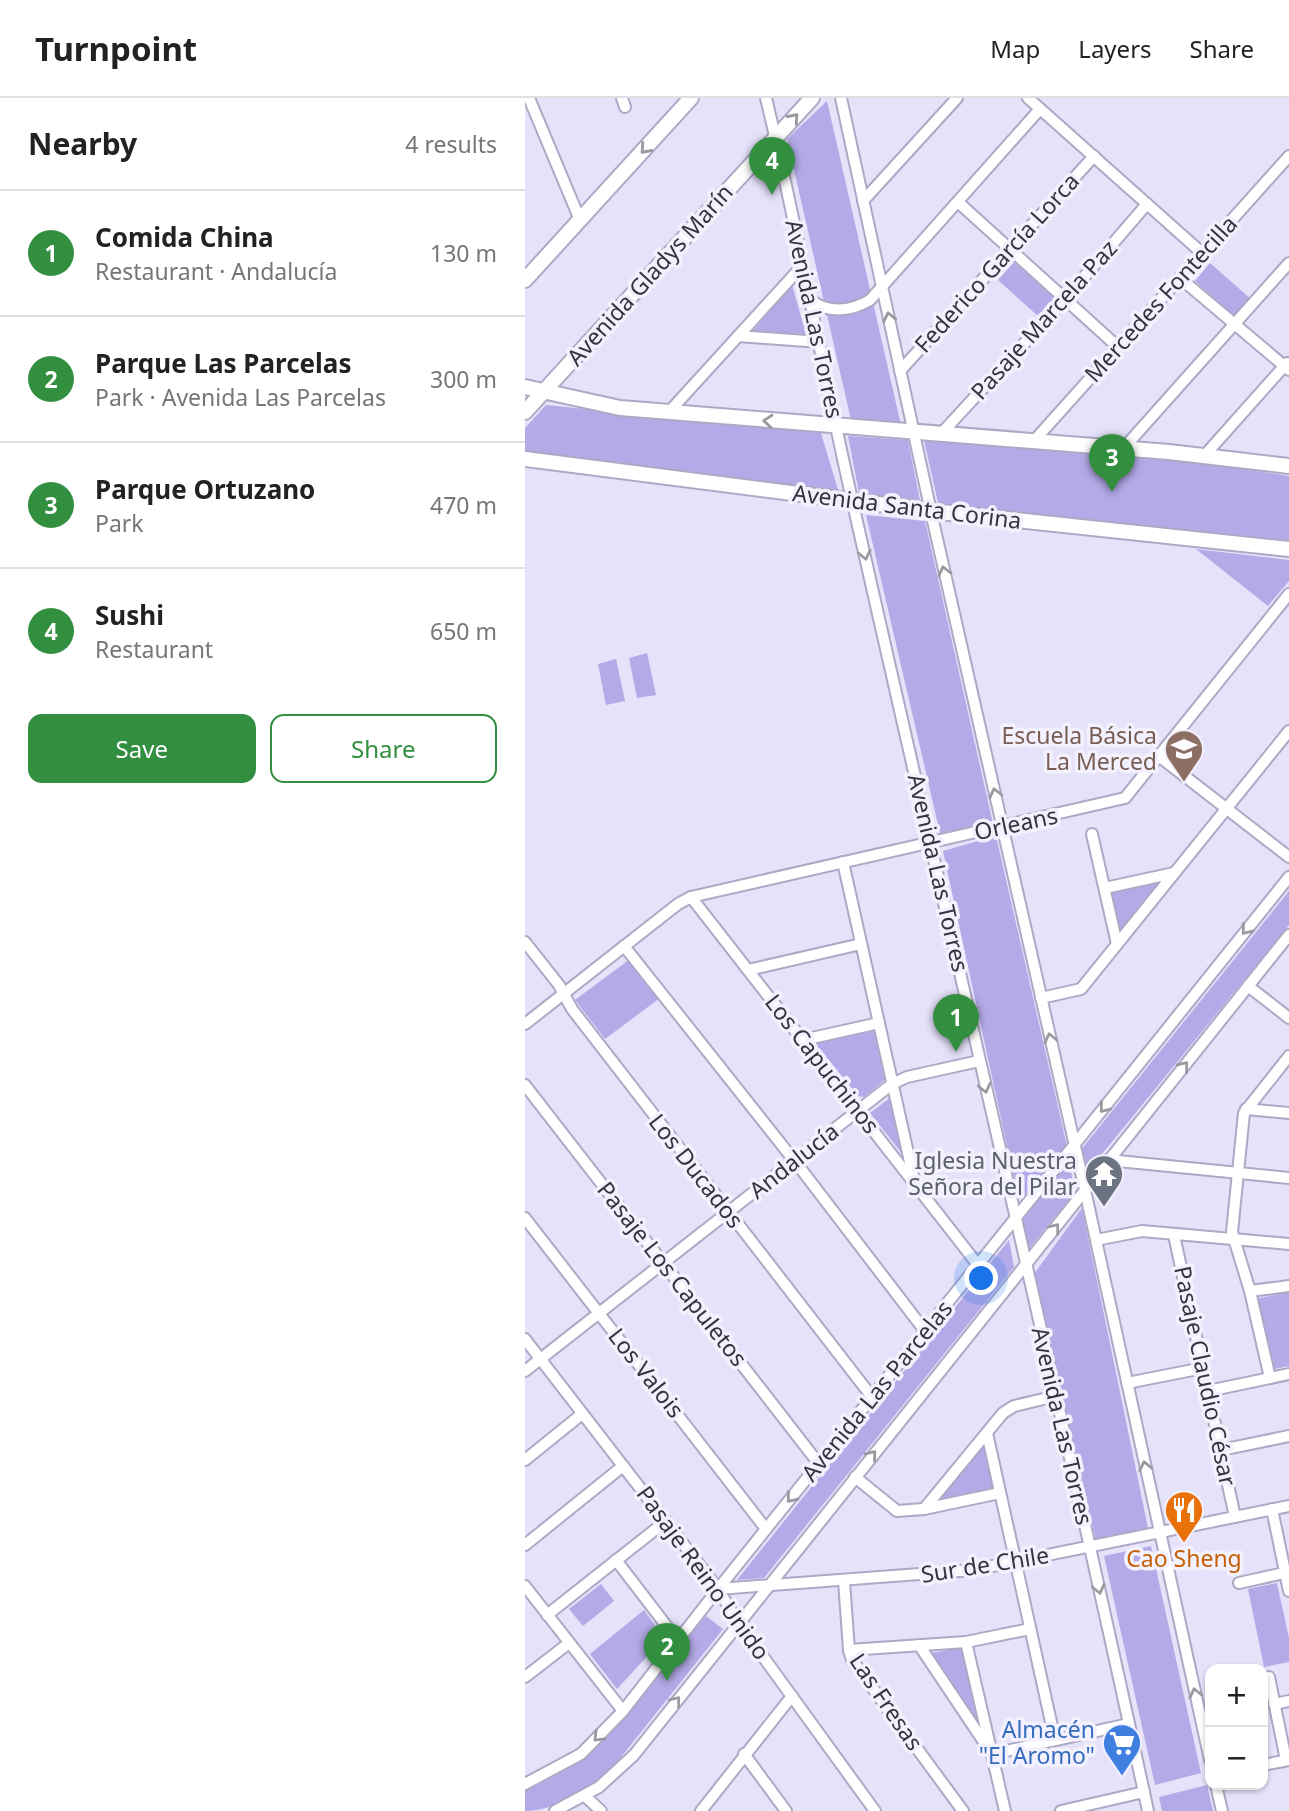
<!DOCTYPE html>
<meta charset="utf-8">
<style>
:root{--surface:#fff;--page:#f2f2f2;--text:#222;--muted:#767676;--line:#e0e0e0;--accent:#328f40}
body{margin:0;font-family:"Noto Sans",sans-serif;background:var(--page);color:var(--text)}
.controls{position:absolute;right:21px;bottom:21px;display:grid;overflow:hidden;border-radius:14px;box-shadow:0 2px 5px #0004}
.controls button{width:63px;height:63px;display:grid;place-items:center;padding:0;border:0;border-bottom:2px solid var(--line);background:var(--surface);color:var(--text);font:35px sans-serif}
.you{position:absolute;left:457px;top:1181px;width:24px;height:24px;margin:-18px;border:5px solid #fff;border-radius:50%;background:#1a73e8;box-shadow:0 0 0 10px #1a73e833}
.badge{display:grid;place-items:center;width:46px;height:46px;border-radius:50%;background:var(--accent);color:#fff;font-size:23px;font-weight:700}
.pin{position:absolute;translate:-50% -58px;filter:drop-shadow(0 2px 4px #0008)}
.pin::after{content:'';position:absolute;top:37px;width:24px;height:21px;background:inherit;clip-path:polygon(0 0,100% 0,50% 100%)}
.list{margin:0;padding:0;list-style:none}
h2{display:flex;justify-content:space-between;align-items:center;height:91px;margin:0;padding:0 28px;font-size:30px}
h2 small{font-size:23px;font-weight:400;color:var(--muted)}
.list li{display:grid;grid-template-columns:46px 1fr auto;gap:21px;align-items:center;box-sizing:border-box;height:126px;padding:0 28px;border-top:2px solid var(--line)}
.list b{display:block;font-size:26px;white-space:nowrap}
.list p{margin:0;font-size:23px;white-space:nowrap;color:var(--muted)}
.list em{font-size:23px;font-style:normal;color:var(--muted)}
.actions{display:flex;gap:14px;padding:21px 28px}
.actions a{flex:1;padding:16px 0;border:2px solid var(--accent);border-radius:14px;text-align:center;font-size:24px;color:var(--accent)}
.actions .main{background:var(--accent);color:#fff}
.map{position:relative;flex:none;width:764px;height:1713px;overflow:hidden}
header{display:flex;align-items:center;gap:42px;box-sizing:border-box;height:98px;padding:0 35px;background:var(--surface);border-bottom:2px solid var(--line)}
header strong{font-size:33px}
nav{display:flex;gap:38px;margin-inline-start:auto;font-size:24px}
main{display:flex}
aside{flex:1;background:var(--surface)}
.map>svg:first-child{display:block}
</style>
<header>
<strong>Turnpoint</strong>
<nav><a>Map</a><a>Layers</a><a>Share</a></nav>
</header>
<main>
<aside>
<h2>Nearby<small>4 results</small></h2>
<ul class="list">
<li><span class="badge">1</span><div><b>Comida China</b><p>Restaurant · Andalucía</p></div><em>130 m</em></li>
<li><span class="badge">2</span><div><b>Parque Las Parcelas</b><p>Park · Avenida Las Parcelas</p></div><em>300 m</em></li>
<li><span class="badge">3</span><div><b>Parque Ortuzano</b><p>Park</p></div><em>470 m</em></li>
<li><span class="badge">4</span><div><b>Sushi</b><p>Restaurant</p></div><em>650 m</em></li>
</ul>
<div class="actions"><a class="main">Save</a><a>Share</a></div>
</aside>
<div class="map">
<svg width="764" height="1713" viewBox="0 0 764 1713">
<rect width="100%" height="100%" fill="#e5e2fa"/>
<g fill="#b4aae8">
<path d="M302 3 376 327 326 322 262 41Z"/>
<path d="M489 164 530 201 514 219 473 182Z"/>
<path d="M685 165 727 202 712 220 670 183Z"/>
<path d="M267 187 281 236 228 234V233Z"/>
<path d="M21 307 296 335 314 395 0 358V330Z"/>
<path d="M323 338 383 342 395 403 335 400Z"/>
<path d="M399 342 685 366 764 378V447L414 409Z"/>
<path d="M341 417 400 423 468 726 415 735Z"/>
<path d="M671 451 764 462V483L743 508Z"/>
<path d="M122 555 131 597 112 600 104 560Z"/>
<path d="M91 561 100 603 81 607 73 566Z"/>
<path d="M471 738 542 1048 500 1101 493 1099 418 753Z"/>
<path d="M637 782 595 834 586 794Z"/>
<path d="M764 793V827L564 1072 555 1053Z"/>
<path d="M105 861 135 900 80 941 50 902Z"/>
<path d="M350 931 362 980 339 999 333 998 290 945Z"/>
<path d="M366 999 383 1063 345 1015Z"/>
<path d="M544 1064 550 1094 502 1153 495 1120Z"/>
<path d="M557 1110 623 1430 571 1443 509 1176Z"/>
<path d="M484 1142 489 1169 239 1480 212 1482Z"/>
<path d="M764 1194V1268L745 1272 730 1201Z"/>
<path d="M459 1343 468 1390 412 1403Z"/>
<path d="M626 1448 676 1675 630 1687 579 1458Z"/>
<path d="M752 1485 764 1540V1564L739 1569 723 1491Z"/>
<path d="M76 1486 89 1503 58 1528 44 1511Z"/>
<path d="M119 1512 139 1540 92 1591 65 1556Z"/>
<path d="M181 1518 198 1531 93 1663C71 1687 33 1713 0 1713V1693L45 1670 76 1644Z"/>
<path d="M437 1550 457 1633 405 1555Z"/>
<path d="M682 1687 688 1713H637L634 1699Z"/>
</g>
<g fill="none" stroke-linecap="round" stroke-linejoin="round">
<g stroke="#ada9c5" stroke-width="14">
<g id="minor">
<path d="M4 0 55 122"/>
<path d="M97 0 100 9"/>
<path d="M241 0C273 131 296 265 326 397 425 835 528 1273 623 1713"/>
<path d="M316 0 408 423 560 1092 685 1662"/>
<path d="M503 0 677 155"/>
<path d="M338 103 432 0"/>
<path d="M433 104 593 249"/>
<path d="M655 180 764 272"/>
<path d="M286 202C303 216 327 213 345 202L515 11"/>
<path d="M213 238 295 244"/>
<path d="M375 273 569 58"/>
<path d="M143 315 278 167"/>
<path d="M415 337 540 201 622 106"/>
<path d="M508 344 764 58"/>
<path d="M598 351 764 165"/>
<path d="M680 357 762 265"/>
<path d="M635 659 764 759"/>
<path d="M567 736 592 846"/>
<path d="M318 764 389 1082"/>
<path d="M580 790 649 775"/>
<path d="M166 799 453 1167"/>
<path d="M0 844 34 887 47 911 347 1299"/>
<path d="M99 848 279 1075 400 1233"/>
<path d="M223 872 336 846"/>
<path d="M723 888 764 920"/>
<path d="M516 900 556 891 764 633"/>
<path d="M0 926 153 806 166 799 600 700 764 496"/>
<path d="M278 942 354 925"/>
<path d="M0 987 294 1366"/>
<path d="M721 1011 764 1015"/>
<path d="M583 1062 764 1080"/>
<path d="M0 1120 241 1431"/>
<path d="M649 1137 710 1419"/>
<path d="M571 1142 617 1133 764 1146"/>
<path d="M725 1193 764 1188"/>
<path d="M0 1241 193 1491 213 1524 350 1713"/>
<path d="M0 1273 367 986 382 979 454 963"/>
<path d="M745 1280 725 1193 707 1134 719 1015 764 958"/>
<path d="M602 1285 678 1270"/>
<path d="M683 1293 764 1276"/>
<path d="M462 1335 530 1642"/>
<path d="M696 1352 764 1338"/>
<path d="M0 1362 57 1316"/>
<path d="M330 1379 372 1413 399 1411 475 1395"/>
<path d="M399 1411 478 1315 489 1308 531 1298"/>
<path d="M747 1411 764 1493"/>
<path d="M0 1447 98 1368"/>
<path d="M91 1462 153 1543"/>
<path d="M319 1483 324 1552 327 1562 438 1713"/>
<path d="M714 1485 764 1474"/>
<path d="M0 1488 98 1613"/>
<path d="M193 1491 448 1472 764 1408"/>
<path d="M22 1517 141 1423"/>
<path d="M441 1544 480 1713"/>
<path d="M394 1547 467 1656 604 1626"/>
<path d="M324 1552 441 1544 505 1531"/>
<path d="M0 1579 44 1545"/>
<path d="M744 1579 761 1662"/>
<path d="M749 1606 764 1603"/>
<path d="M219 1656 261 1713"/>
<path d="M738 1667 764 1662"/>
<path d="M0 1686 56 1656 98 1613 193 1491 764 779"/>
<path d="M691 1687 697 1713"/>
<path d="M60 1698 76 1713"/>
<path d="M30 1713 74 1689 109 1657 764 837"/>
<path d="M176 1713 267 1598"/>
<path d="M536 1713 619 1694"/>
</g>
</g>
<g stroke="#ada9c5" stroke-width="18">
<g id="major">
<path d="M0 182 166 0"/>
<path d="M0 289 95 310 644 354 764 368"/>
<path d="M0 314 287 0"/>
<path d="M0 361 416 414 764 451"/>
</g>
</g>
<use href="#minor" stroke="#fff" stroke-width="10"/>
<use href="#major" stroke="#fff" stroke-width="14"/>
</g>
<defs><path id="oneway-chevron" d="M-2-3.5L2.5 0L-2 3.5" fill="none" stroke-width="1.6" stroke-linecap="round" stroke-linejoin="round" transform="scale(1.75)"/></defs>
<g stroke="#9a999f">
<use href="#oneway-chevron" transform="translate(269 20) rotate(-48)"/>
<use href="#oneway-chevron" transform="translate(120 51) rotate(132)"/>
<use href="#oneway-chevron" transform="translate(364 219) rotate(-102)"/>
<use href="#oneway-chevron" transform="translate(243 323) rotate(-175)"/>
<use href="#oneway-chevron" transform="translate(340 457) rotate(77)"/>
<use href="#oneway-chevron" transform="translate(419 473) rotate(-103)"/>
<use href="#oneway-chevron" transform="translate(470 695) rotate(-103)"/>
<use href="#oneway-chevron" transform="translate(721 832) rotate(129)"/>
<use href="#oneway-chevron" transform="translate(525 940) rotate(-103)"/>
<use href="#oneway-chevron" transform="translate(659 968) rotate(-51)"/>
<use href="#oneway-chevron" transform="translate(460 990) rotate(77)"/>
<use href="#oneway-chevron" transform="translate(579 1010) rotate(129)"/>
<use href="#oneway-chevron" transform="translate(530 1130) rotate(-52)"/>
<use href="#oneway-chevron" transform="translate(347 1357) rotate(-51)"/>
<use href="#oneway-chevron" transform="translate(620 1368) rotate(-102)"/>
<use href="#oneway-chevron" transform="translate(266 1400) rotate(129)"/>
<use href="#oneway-chevron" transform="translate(574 1491) rotate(77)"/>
<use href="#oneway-chevron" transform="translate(670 1595) rotate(-103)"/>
<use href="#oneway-chevron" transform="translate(151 1603) rotate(-52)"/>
<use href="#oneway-chevron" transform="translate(73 1639) rotate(135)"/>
</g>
<defs>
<g id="school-pin" transform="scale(2.0125)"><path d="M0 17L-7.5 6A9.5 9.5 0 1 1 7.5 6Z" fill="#8d6e63" stroke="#f3f1fd"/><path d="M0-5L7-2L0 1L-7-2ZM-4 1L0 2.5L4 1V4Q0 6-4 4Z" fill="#fff"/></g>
<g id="temple-pin" transform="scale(2.0125)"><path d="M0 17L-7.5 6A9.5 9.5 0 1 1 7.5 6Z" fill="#6b7280" stroke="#f3f1fd"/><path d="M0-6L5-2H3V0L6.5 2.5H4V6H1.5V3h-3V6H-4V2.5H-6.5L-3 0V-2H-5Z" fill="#fff"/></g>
<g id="restaurant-pin" transform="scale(2.0125)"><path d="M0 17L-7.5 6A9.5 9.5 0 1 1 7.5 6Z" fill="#e8710a" stroke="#f3f1fd"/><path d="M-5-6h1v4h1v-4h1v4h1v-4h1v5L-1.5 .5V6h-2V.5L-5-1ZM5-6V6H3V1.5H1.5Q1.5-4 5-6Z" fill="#fff"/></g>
<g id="supermarket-pin" transform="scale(2.0125)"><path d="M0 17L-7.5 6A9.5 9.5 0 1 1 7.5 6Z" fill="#3f7fe0" stroke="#f3f1fd"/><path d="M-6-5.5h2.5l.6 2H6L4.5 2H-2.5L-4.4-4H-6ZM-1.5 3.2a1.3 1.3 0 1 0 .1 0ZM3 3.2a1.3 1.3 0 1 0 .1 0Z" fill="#fff"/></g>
</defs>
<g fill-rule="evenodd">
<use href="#school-pin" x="659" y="651"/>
<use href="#temple-pin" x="579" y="1076"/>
<use href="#restaurant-pin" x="659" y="1412"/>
<use href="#supermarket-pin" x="597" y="1645"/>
</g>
<g text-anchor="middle" stroke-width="7" stroke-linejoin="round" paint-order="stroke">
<g font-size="23" fill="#35333f" stroke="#f3f1fd">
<text transform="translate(472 165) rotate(-48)" y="8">Federico García Lorca</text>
<text transform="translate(125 177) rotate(-48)" y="8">Avenida Gladys Marín</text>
<text transform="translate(636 201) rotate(-48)" y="8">Mercedes Fontecilla</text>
<text transform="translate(289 221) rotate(78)" y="8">Avenida Las Torres</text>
<text transform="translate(519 222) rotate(-48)" y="8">Pasaje Marcela Paz</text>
<text transform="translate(382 409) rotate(7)" y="8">Avenida Santa Corina</text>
<text transform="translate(491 726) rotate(-12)" y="8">Orleans</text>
<text transform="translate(413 775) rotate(77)" y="8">Avenida Las Torres</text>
<text transform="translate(297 966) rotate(52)" y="8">Los Capuchinos</text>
<text transform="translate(269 1063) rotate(-38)" y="8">Andalucía</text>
<text transform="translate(171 1073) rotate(52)" y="8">Los Ducados</text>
<text transform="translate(147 1176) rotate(52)" y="8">Pasaje Los Capuletos</text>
<text transform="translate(121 1275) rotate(52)" y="8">Los Valois</text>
<text transform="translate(680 1278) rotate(78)" y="8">Pasaje Claudio César</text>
<text transform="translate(352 1293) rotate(-51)" y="8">Avenida Las Parcelas</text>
<text transform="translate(537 1328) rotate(77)" y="8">Avenida Las Torres</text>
<text transform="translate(460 1467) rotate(-9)" y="8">Sur de Chile</text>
<text transform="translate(178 1475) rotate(54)" y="8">Pasaje Reino Unido</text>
<text transform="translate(361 1604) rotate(56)" y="8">Las Fresas</text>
</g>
<g font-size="23" fill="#785e54" stroke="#f3f1fd" text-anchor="end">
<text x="632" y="646">Escuela Básica<tspan x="632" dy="26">La Merced</tspan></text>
</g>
<g font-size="23" fill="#5b616d" stroke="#f3f1fd" text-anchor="end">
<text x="552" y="1071">Iglesia Nuestra<tspan x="552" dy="26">Señora del Pilar</tspan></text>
</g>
<g font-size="23" fill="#c56008" stroke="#f3f1fd">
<text x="659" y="1469">Cao Sheng</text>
</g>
<g font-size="23" fill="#366cbe" stroke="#f3f1fd" text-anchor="end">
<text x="570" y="1640">Almacén<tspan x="570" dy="26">"El Aromo"</tspan></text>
</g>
</g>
</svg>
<div class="controls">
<button>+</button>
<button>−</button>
</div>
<div class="you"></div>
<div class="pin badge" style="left:431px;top:954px">1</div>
<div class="pin badge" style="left:142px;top:1583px">2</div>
<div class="pin badge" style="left:587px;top:394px">3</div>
<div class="pin badge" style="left:247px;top:97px">4</div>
</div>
</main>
